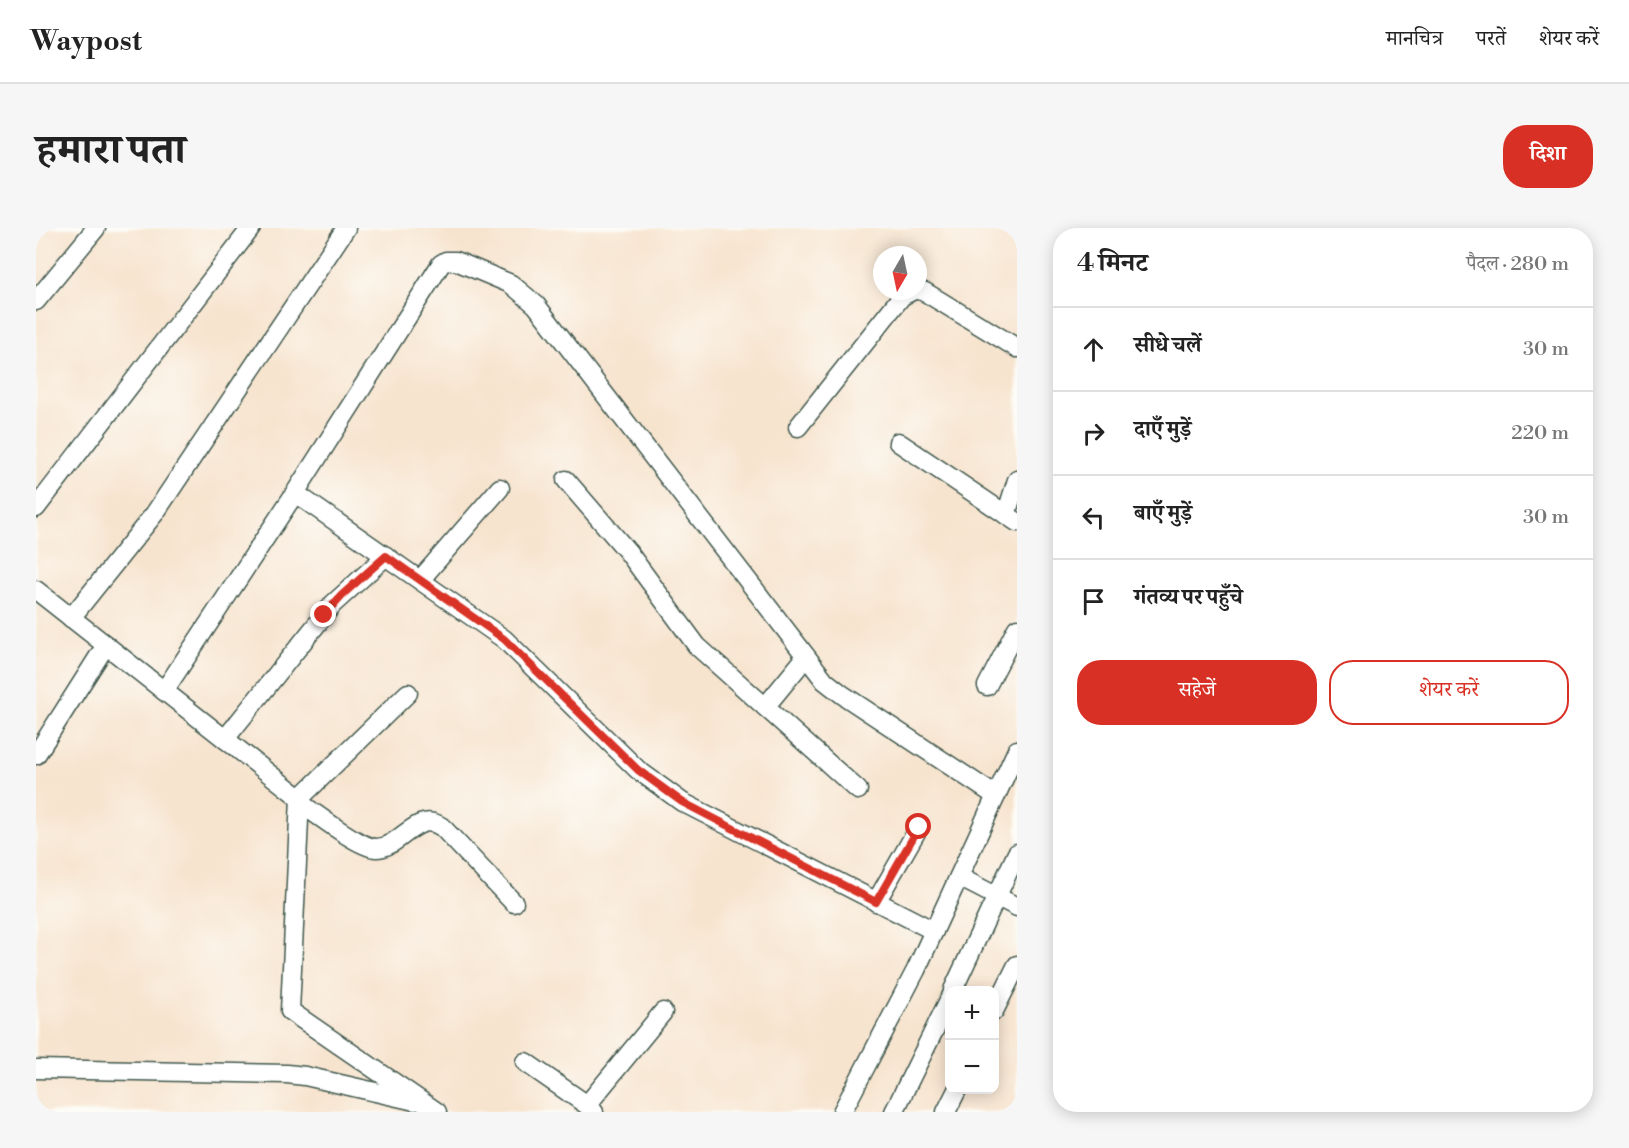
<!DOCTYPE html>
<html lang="hi">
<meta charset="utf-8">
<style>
:root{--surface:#fff;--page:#f6f6f6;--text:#222;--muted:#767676;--line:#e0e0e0;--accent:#d93025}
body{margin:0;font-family:"Libre Bodoni","Noto Serif Devanagari",serif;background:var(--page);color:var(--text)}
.controls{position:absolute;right:18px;bottom:18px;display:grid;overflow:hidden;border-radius:12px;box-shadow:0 3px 15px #0003}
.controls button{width:54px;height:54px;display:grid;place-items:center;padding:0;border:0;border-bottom:2px solid var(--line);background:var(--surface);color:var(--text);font:30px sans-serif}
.compass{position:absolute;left:837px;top:18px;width:54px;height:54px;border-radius:50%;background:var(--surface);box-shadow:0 3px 15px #0003;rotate:189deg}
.stop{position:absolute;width:18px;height:18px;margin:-14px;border:4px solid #d93025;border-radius:50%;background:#fff}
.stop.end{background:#d93025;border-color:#fff;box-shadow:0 2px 6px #0008}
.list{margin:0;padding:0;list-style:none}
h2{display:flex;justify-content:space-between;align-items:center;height:78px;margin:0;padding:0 24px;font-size:26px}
h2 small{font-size:20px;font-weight:400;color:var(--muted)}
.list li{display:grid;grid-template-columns:39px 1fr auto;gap:18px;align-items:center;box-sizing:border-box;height:84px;padding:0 24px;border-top:2px solid var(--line)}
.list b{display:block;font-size:22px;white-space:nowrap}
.list em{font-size:20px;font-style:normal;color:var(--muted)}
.actions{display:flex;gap:12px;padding:18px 24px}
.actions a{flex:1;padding:14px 0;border:2px solid var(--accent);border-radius:24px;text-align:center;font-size:21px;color:var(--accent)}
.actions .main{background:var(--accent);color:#fff}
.icon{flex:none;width:33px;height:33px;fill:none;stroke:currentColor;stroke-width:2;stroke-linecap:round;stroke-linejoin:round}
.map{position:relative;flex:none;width:981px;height:884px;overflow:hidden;border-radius:24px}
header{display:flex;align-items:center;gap:36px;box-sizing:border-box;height:84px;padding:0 30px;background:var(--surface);border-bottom:2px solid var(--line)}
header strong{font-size:28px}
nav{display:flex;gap:33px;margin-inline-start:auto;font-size:21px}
.intro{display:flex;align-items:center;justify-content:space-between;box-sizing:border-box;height:144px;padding:0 36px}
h1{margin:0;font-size:42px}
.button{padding:15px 27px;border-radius:24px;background:var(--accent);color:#fff;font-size:21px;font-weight:700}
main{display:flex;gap:36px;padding:0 36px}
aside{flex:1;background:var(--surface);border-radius:24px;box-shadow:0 3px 15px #0003}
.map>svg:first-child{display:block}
</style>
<header>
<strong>Waypost</strong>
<nav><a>मानचित्र</a><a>परतें</a><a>शेयर करें</a></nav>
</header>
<div class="intro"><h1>हमारा पता</h1><a class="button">दिशा</a></div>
<main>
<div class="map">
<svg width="981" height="884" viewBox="0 0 981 884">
<rect width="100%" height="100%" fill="#fdfcf7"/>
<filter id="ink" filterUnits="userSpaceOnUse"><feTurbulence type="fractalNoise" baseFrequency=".0167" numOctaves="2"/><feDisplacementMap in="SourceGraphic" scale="12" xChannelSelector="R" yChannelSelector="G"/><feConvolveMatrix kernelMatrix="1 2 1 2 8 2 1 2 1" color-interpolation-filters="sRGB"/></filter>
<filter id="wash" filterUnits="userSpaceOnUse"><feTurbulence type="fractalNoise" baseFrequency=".008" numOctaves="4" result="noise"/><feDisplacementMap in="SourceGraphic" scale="24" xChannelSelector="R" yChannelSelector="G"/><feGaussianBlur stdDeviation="1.35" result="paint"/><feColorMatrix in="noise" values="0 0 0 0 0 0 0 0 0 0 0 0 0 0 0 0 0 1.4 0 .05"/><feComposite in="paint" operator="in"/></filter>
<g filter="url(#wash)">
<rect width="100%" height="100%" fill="#f7e4cf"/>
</g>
<g filter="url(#ink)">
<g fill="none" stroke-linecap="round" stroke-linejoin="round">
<g stroke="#3f564b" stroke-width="21">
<g id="minor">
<path d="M882 62 889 64 981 120"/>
<path d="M0 73 60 0"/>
<path d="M762 199 866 68 876 63"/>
<path d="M862 214 981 294"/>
<path d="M530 252 592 324 661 418 822 562"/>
<path d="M259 265 468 411 602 542 646 574 898 703"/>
<path d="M0 280 215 0"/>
<path d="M970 287 981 252"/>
<path d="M384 352 464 260"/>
<path d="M0 362 264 570 254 783 401 884"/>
<path d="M35 390 119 285 310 0"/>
<path d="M951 458 981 400"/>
<path d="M128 463 259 265 405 36 410 33H420L475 56 500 77 789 453 807 467 960 568"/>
<path d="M729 479 770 429"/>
<path d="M189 511 297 376 350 328"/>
<path d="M0 527 70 417"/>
<path d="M264 570 372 465"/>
<path d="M264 575C279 585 324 620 340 620 365 620 380 581 406 599L478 675"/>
<path d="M923 649 981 679"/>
<path d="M840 674 883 599"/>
<path d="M917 762 981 625"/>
<path d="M958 783 981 737"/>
<path d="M489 834 551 877 558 884"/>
<path d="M0 841 251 846 269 848 379 873"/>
<path d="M551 877 627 784"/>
<path d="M806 884 880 742 981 522"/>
<path d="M858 884 914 770"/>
<path d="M910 884 921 862"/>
</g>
</g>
<use href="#minor" stroke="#fff" stroke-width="18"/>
</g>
</g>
<g fill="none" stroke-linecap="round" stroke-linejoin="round" filter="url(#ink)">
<path stroke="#d93025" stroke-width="8" d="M288 387 306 367 350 328 468 411 602 542 646 574 840 674 883 599"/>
</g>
</svg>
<div class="controls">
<button>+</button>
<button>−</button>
</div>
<svg class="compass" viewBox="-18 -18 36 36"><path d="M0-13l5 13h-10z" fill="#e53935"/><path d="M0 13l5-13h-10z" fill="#767676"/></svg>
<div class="stop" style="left:883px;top:599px"></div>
<div class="stop end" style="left:288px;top:387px"></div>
</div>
<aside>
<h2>4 मिनट<small>पैदल · 280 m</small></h2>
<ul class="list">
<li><svg class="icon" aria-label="ahead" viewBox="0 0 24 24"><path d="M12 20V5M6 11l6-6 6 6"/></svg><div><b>सीधे चलें</b></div><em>30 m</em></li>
<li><svg class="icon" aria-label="right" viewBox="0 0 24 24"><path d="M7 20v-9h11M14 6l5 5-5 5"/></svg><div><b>दाएँ मुड़ें</b></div><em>220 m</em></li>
<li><svg class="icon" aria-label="left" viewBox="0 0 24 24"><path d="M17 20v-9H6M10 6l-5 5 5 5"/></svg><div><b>बाएँ मुड़ें</b></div><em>30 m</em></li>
<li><svg class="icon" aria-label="arrive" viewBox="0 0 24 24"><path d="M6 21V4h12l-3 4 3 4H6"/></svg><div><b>गंतव्य पर पहुँचे</b></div></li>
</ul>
<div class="actions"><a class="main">सहेजें</a><a>शेयर करें</a></div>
</aside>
</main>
